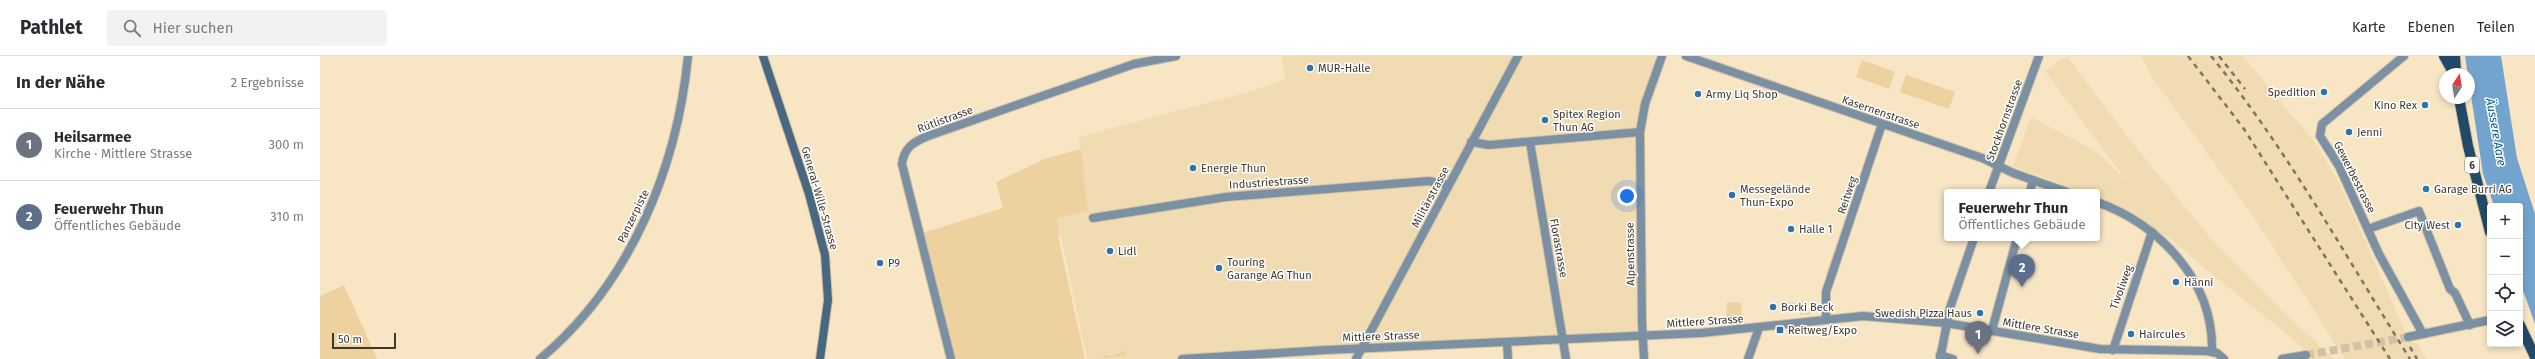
<!DOCTYPE html>
<html lang="de">
<meta charset="utf-8">
<style>
:root{--surface:#fff;--page:#f2f2f3;--text:#2b2b33;--muted:#7c7c81;--line:#e1e1e2;--accent:#b45309}
body{margin:0;font-family:"Fira Sans",sans-serif;background:var(--page);color:var(--text)}
.controls{position:absolute;right:12px;bottom:12px;display:grid;overflow:hidden;border-radius:4px;box-shadow:0 2px 6px #0003}
.controls button{width:36px;height:36px;display:grid;place-items:center;padding:0;border:0;border-bottom:1px solid var(--line);background:var(--surface);color:var(--text);font:20px sans-serif}
.compass{position:absolute;left:2119px;top:12px;width:36px;height:36px;border-radius:50%;background:var(--surface);box-shadow:0 2px 6px #0003;rotate:12deg}
.scale{position:absolute;left:12px;bottom:10px;width:64px;box-sizing:border-box;padding-left:4px;border:2px solid #3f382b;border-top:0;font-size:11px;line-height:14px;white-space:nowrap;color:#3f382b;-webkit-text-stroke:3px #fff;paint-order:stroke}
.you{position:absolute;left:1307px;top:140px;width:14px;height:14px;margin:-10px;border:3px solid #fff;border-radius:50%;background:#1a73e8;box-shadow:0 0 0 6px #1a73e833}
.badge{display:grid;place-items:center;width:26px;height:26px;border-radius:50%;background:var(--accent);color:#fff;font-size:13px;font-weight:700}
.pin{position:absolute;translate:-50% -33px;filter:drop-shadow(0 1px 2px #0008)}
.pin::after{content:'';position:absolute;top:21px;width:14px;height:12px;background:inherit;clip-path:polygon(0 0,100% 0,50% 100%)}
.popup{position:absolute;left:1624px;top:133px;width:156px;height:52px;box-sizing:border-box;display:grid;place-content:center;border-radius:4px;background:var(--surface);filter:drop-shadow(0 1px 3px #0005);font-size:13px;white-space:nowrap;color:var(--muted)}
.popup b{font-size:15px;color:var(--text)}
.popup::after{content:'';position:absolute;left:50%;top:100%;margin-left:-8px;border:8px solid transparent;border-top-color:var(--surface)}
.list{margin:0;padding:0;list-style:none}
h2{display:flex;justify-content:space-between;align-items:center;height:52px;margin:0;padding:0 16px;font-size:17px}
h2 small{font-size:13px;font-weight:400;color:var(--muted)}
.list li{display:grid;grid-template-columns:26px 1fr auto;gap:12px;align-items:center;box-sizing:border-box;height:72px;padding:0 16px;border-top:1px solid var(--line)}
.list b{display:block;font-size:15px;white-space:nowrap}
.list p{margin:0;font-size:13px;white-space:nowrap;color:var(--muted)}
.list em{font-size:13px;font-style:normal;color:var(--muted)}
.icon{flex:none;width:22px;height:22px;fill:none;stroke:currentColor;stroke-width:2;stroke-linecap:round;stroke-linejoin:round}
.map{position:relative;flex:none;width:2215px;height:303px;overflow:hidden}
header{display:flex;align-items:center;gap:24px;box-sizing:border-box;height:56px;padding:0 20px;background:var(--surface);border-bottom:1px solid var(--line)}
header strong{font-size:19px}
nav{display:flex;gap:22px;margin-inline-start:auto;font-size:14px}
.search{width:280px;height:36px;background:var(--page);display:flex;align-items:center;gap:10px;box-sizing:border-box;padding:0 14px;border-radius:4px;color:var(--muted);font-size:15px}
main{display:flex}
aside{flex:1;background:var(--surface)}
.map>svg:first-child{display:block}
</style>
<header>
<strong>Pathlet</strong>
<div class="search"><svg class="icon" aria-label="search" viewBox="0 0 24 24"><circle cx="10" cy="10" r="6"/><path d="M15 15l6 6"/></svg>Hier suchen</div>
<nav><a>Karte</a><a>Ebenen</a><a>Teilen</a></nav>
</header>
<main>
<aside>
<h2>In der Nähe<small>2 Ergebnisse</small></h2>
<ul class="list">
<li><span class="badge" style="background:#6b7280">1</span><div><b>Heilsarmee</b><p>Kirche · Mittlere Strasse</p></div><em>300 m</em></li>
<li><span class="badge" style="background:#5c6f8a">2</span><div><b>Feuerwehr Thun</b><p>Öffentliches Gebäude</p></div><em>310 m</em></li>
</ul>
</aside>
<div class="map">
<svg width="2215" height="303" viewBox="0 0 2215 303">
<rect width="100%" height="100%" fill="#f7e5c4"/>
<g fill="#f0dbb3">
<path d="M961 0H1335L1339 8 1322 56V280L862 303H767L737 162 768 155 759 81 932 35 965 23Z"/>
<path d="M1747 0 1811 85 1887 178 1961 254 2014 303H1993L1972 282 1883 211 1851 183 1818 162 1777 141V136H1763L1693 110 1711 61 1777 96 1806 124 1725 15Z"/>
<path d="M1821 0H1923L1995 87 2019 126 2085 275 2092 287H2096L2107 303H2025L1935 163 1832 21Z"/>
</g>
<g fill="#edd29f">
<path d="M1542 4 1575 16 1569 33 1536 21Z"/>
<path d="M1586 19 1635 36 1629 53 1580 36Z"/>
<path d="M761 93 768 155 737 162 740 178 738 179 739 185 765 303H635L603 177 683 152 676 126 724 103Z"/>
<path d="M1533 139H1535L1507 220 1506 218Z"/>
<path d="M24 229 57 303H0V240Z"/>
<path d="M1481 244 1483 245 1482 257 1490 256 1491 258 1480 259V252L1466 253 1467 246 1481 247Z"/>
<path d="M1407 246 1422 247 1421 262 1406 261Z"/>
<path d="M807 295 805 300 783 302V299H788L789 300Z"/>
</g>
<path fill="#73a4ce" d="M2145 0H2181L2197 102 2215 158V268L2200 226V150H2174L2163 118Z"/>
<g fill="none" stroke-linecap="round" stroke-linejoin="round">
<path stroke="#d2c2a5" stroke-width="8" stroke-dasharray="8 4" stroke-linecap="butt" d="M1986 299 2088 281"/>
<g stroke="#d2c2a5" stroke-width="10">
<g id="minor">
<path d="M1366 0 1662 102 1693 117 1747 136"/>
<path d="M2084 0 2007 64 2002 68 2000 80 2019 110 2059 198 2103 278"/>
<path d="M1151 86 1169 89 1320 76"/>
<path d="M1210 86 1246 303"/>
<path d="M1710 136 1713 124"/>
<path d="M1777 146C1840 169 1894 225 1892 296"/>
<path d="M773 162 906 141 1109 125 1128 129"/>
<path d="M2048 173 2099 155 2130 233 2135 237 2150 269"/>
<path d="M1506 263V236L1562 68"/>
<path d="M1672 274 1697 182"/>
<path d="M1187 286 1188 303"/>
<path d="M1793 294 1832 176"/>
<path d="M1620 299 1633 303"/>
<path d="M220 303C310 228 357 113 368 0"/>
<path d="M631 303 582 108C584 92 593 86 608 80L814 8 856 0"/>
<path d="M862 303 1006 294 1381 277 1543 260 1626 267 1780 293 1887 295 1897 297 1904 303"/>
<path d="M1036 303 1198 0"/>
<path d="M1324 303 1322 267 1320 76 1325 48 1342 0"/>
<path d="M1428 303 1439 272"/>
</g>
</g>
<g stroke="#d2c2a5" stroke-width="10">
<g id="tertiary">
<path d="M1669 136 1719 0"/>
<path d="M2088 281 2170 264"/>
<path d="M1620 303 1630 252 1654 182"/>
<path d="M1962 303 1986 299"/>
</g>
</g>
<g stroke="#d2c2a5" stroke-width="10">
<path id="secondary" d="M443 0 489 138 505 199 508 244 500 303"/>
</g>
<g stroke="#d2c2a5" stroke-width="12">
<g id="primary">
<path d="M2124 0 2134 18"/>
<path d="M2135 0 2136 18"/>
<path d="M2139 42 2148 90 2170 176"/>
<path d="M2200 269 2215 301"/>
</g>
</g>
<use href="#minor" stroke="#7c90a3" stroke-width="8"/>
<use href="#tertiary" stroke="#7c90a3" stroke-width="8"/>
<use href="#secondary" stroke="#486781" stroke-width="8"/>
<use href="#primary" stroke="#224968" stroke-width="10"/>
<g stroke="#7e7460" stroke-width="2.5" stroke-dasharray="5 5" stroke-linecap="butt">
<path d="M1868 0 1924 73 2070 303"/>
<path d="M1891 0C1967 93 2026 201 2090 303"/>
<path d="M1899 0 1925 33"/>
<path d="M2090 291 2097 303"/>
</g>
</g>
<g fill="#2f74a9" stroke="#fff" stroke-width="1.5">
<circle cx="990" cy="12" r="4"/>
<circle cx="2004" cy="36" r="4"/>
<circle cx="1378" cy="38" r="4"/>
<circle cx="2105" cy="49" r="4"/>
<circle cx="1225" cy="64" r="4"/>
<circle cx="2029" cy="76" r="4"/>
<circle cx="873" cy="112" r="4"/>
<circle cx="2106" cy="133" r="4"/>
<circle cx="1412" cy="139" r="4"/>
<circle cx="2138" cy="169" r="4"/>
<circle cx="1471" cy="173" r="4"/>
<circle cx="790" cy="195" r="4"/>
<circle cx="560" cy="207" r="4"/>
<circle cx="899" cy="212" r="4"/>
<circle cx="1856" cy="226" r="4"/>
<circle cx="1453" cy="251" r="4"/>
<circle cx="1660" cy="257" r="4"/>
<rect x="1456" y="270" width="8" height="8" rx="2"/>
<circle cx="1811" cy="278" r="4"/>
</g>
<g text-anchor="middle" stroke-width="3" stroke-linejoin="round" paint-order="stroke">
<rect fill="#fff" stroke="#79746b" stroke-width="1" x="2145" y="101" width="14" height="16" rx="3"/>
<g font-size="10" font-weight="bold" fill="#3f382b">
<text x="2152" y="113">6</text>
</g>
<g font-size="11" fill="#3f382b" stroke="#fff" text-anchor="start">
<text x="998" y="16">MUR-Halle</text>
<text x="1996" y="40" text-anchor="end">Spedition</text>
<text x="1386" y="42">Army Liq Shop</text>
<text x="2097" y="53" text-anchor="end">Kino Rex</text>
<text x="1233" y="62">Spitex Region<tspan x="1233" dy="13">Thun AG</tspan></text>
<text x="2037" y="80">Jenni</text>
<text x="881" y="116">Energie Thun</text>
<text x="1420" y="137">Messegelände<tspan x="1420" dy="13">Thun-Expo</tspan></text>
<text x="2114" y="137">Garage Burri AG</text>
<text x="2130" y="173" text-anchor="end">City West</text>
<text x="1479" y="177">Halle 1</text>
<text x="798" y="199">Lidl</text>
<text x="907" y="210">Touring<tspan x="907" dy="13">Garange AG Thun</tspan></text>
<text x="568" y="211">P9</text>
<text x="1864" y="230">Hänni</text>
<text x="1461" y="255">Borki Beck</text>
<text x="1652" y="261" text-anchor="end">Swedish Pizza Haus</text>
<text x="1468" y="278">Reitweg/Expo</text>
<text x="1819" y="282">Haircules</text>
</g>
<g font-size="11" fill="#3f382b" stroke="#fff">
<text transform="translate(1561 56) rotate(19)" y="4">Kasernenstrasse</text>
<text transform="translate(625 63) rotate(-20)" y="4">Rütlistrasse</text>
<text transform="translate(1684 64) rotate(-70)" y="4">Stockhornstrasse</text>
<text transform="translate(2035 121) rotate(63)" y="4">Gewerbestrasse</text>
<text transform="translate(949 126) rotate(-4)" y="4">Industriestrasse</text>
<text transform="translate(1527 139) rotate(-71)" y="4">Reitweg</text>
<text transform="translate(1110 141) rotate(-62)" y="4">Militärstrasse</text>
<text transform="translate(500 142) rotate(74)" y="4">General-Wille-Strasse</text>
<text transform="translate(313 160) rotate(-64)" y="4">Panzerpiste</text>
<text transform="translate(1239 192) rotate(80)" y="4">Florastrasse</text>
<text transform="translate(1310 198) rotate(-91)" y="4">Alpenstrasse</text>
<text transform="translate(1801 231) rotate(-70)" y="4">Tivoliweg</text>
<text transform="translate(1385 265) rotate(-4)" y="4">Mittlere Strasse</text>
<text transform="translate(1721 272) rotate(10)" y="4">Mittlere Strasse</text>
<text transform="translate(1061 280) rotate(-2)" y="4">Mittlere Strasse</text>
</g>
<g font-size="12" font-style="italic" fill="#065a8e" stroke="#fff">
<text transform="translate(2176 76) rotate(80)" y="4">Äussere Aare</text>
</g>
</g>
</svg>
<div class="controls">
<button>+</button>
<button>−</button>
<button><svg class="icon" aria-label="locate" viewBox="0 0 24 24"><circle cx="12" cy="12" r="6"/><path d="M12 2v4M12 18v4M2 12h4M18 12h4"/></svg></button>
<button><svg class="icon" aria-label="layers" viewBox="0 0 24 24"><path d="M12 4l9 5-9 5-9-5zM3 14l9 5 9-5"/></svg></button>
</div>
<svg class="compass" viewBox="-18 -18 36 36"><path d="M0-13l5 13h-10z" fill="#e53935"/><path d="M0 13l5-13h-10z" fill="#7c7c81"/></svg>
<div class="scale">50 m</div>
<div class="you"></div>
<div class="pin badge" style="left:1658px;top:298px;background:#6b7280">1</div>
<div class="pin badge" style="left:1702px;top:231px;background:#5c6f8a">2</div>
<div class="popup"><b>Feuerwehr Thun</b>Öffentliches Gebäude</div>
</div>
</main>
